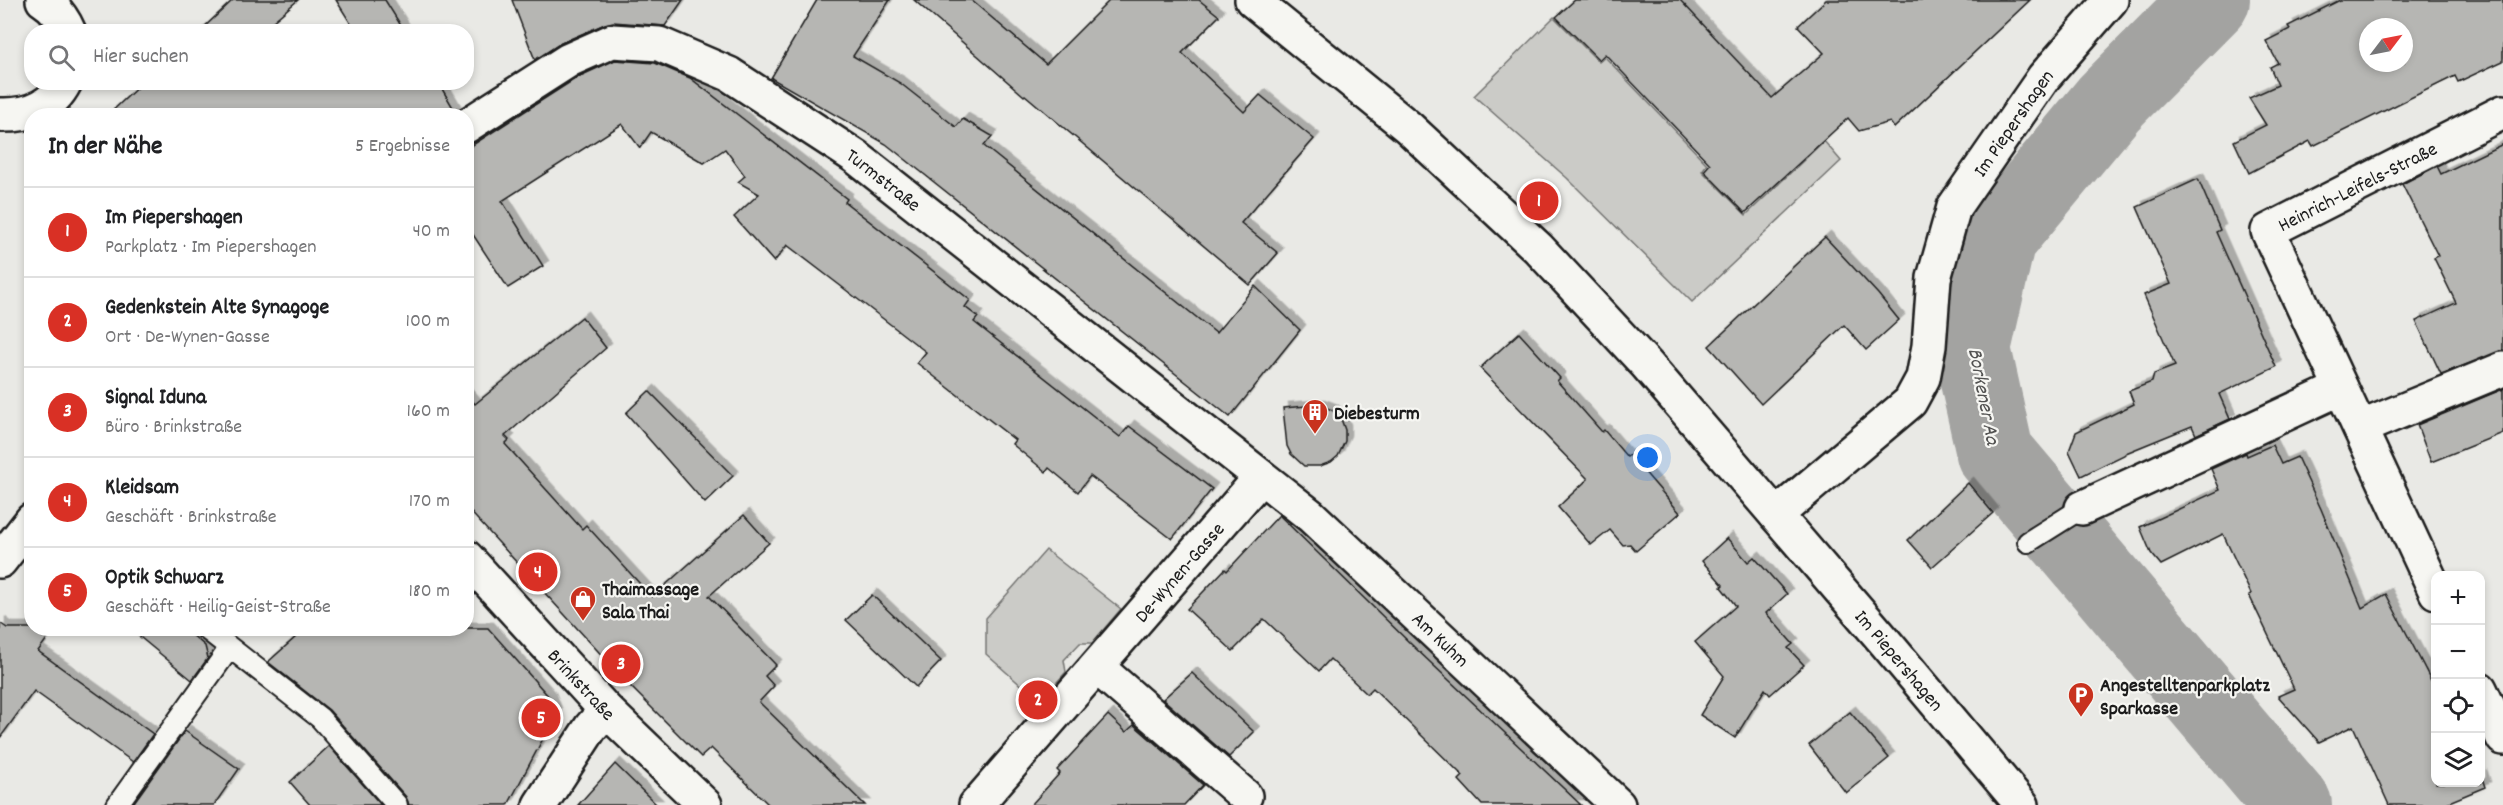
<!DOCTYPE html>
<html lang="de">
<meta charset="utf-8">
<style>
:root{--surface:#fff;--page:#f6f6f6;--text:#202124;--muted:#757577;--line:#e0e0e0;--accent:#d93025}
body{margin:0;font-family:Dekko,sans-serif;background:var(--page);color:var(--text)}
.controls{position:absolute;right:18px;bottom:18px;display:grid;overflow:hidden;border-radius:12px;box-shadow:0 3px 9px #0003}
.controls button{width:54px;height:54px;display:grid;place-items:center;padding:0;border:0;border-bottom:2px solid var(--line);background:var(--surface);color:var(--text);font:30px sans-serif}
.compass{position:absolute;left:2359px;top:18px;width:54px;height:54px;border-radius:50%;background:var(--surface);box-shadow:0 3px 9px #0003;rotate:58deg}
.you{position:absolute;left:1648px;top:458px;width:21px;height:21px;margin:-15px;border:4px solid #fff;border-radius:50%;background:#1a73e8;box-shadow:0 0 0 9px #1a73e833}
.badge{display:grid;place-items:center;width:39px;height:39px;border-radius:50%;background:var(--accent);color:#fff;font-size:20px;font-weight:700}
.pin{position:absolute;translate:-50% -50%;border:3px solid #fff;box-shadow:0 2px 6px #0006}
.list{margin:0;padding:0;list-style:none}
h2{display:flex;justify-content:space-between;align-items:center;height:78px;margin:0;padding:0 24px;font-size:26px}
h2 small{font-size:20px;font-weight:400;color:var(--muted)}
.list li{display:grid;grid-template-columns:39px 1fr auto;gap:18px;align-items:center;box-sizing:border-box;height:90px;padding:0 24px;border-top:2px solid var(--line)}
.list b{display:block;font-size:22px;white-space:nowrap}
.list p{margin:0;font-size:20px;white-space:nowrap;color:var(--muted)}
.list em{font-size:20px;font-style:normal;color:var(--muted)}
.icon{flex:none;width:33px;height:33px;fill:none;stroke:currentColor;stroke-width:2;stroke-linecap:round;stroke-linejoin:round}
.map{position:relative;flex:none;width:2503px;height:805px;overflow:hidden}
.search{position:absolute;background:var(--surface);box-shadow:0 3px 9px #0003;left:24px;top:24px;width:450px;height:66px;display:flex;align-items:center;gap:15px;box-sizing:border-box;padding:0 21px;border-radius:24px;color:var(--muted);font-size:22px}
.panel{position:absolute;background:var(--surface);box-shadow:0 3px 9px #0003;left:24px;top:108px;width:450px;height:528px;border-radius:24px}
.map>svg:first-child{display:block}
</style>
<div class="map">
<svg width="2503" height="805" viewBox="0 0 2503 805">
<defs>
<filter id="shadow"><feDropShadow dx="5.5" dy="-5.5" stdDeviation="0" flood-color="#0004"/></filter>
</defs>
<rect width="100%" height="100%" fill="#e9e9e5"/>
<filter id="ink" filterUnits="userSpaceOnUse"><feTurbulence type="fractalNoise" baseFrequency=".0167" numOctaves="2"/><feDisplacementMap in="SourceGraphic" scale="12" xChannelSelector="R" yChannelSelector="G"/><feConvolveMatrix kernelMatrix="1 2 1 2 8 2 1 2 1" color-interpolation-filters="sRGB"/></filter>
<g filter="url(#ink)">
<g fill="#cbcbc7" stroke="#747472" stroke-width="1.5">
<path d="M1554 17 1599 62 1605 57 1707 164 1702 171 1746 215 1824 141 1841 161 1692 302 1567 178 1474 96Z"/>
<path d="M1046 550 1121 609 1092 643H1080L1064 660 1066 672 1047 693 1026 690 986 654V618Z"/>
</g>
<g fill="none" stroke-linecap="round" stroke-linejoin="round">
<path stroke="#a3a3a1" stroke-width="78" d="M2211 0 2109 103 1997 238 1972 349 1995 453 2293 805"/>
</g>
<g fill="#b6b6b3" stroke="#1c1c1c" stroke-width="1.5" fill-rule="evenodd" filter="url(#shadow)">
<path d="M233 0H298L264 29 266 32H199Z"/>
<path d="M336 0H385L405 32H356Z"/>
<path d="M512 0H683L665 26 613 22 605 24 561 43 535 60Z"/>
<path d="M817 0H890L853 56 900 83 956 127 963 119 992 136 984 146 1216 333 1255 286 1300 330 1230 417 886 144 771 78Z"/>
<path d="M914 0H971L1046 64 1110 0H1199L1219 16 1182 53 1244 112 1260 95 1314 139 1241 223 1278 253 1250 285 1025 95 1024 96Z"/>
<path d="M1575 0H1680L1772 98 1824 53 1798 26 1826 0H2030L1894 128 1890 122 1859 131 1848 118 1745 213 1704 171 1710 164 1605 54 1599 60 1556 17Z"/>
<path d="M2340 0H2503V61L2458 82 2455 76 2313 146 2310 141 2249 173 2234 141 2266 125 2249 98 2278 85 2270 67 2278 63 2266 41 2290 29 2288 26ZM2368 27H2404V63H2368Z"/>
<path d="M615 60 655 63 690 78 847 199 845 202 970 300 965 307 978 317 974 322 1120 437 1129 426 1212 489 1172 539 1090 476 1078 492 1049 468 1046 472 1012 444 1015 440 917 363 926 352 842 287 787 245 774 262 734 217 759 194 738 182 745 176 725 149 704 163 651 132 640 148 622 124 502 201 543 266 508 288 466 224V146L468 148 578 77Z"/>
<path d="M143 82H438L455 111 451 116H107Z"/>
<path d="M2503 144V351L2441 374 2416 321 2456 303 2434 258 2438 256 2402 184 2437 166 2441 174Z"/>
<path d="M2198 179 2220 230 2216 232 2276 367 2219 394 2230 419 2196 435 2192 426 2126 453 2124 455 2081 476 2069 451 2076 432 2134 404 2129 391 2152 382 2154 374 2175 366 2144 295 2171 284 2137 207Z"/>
<path d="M1825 237 1878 294 1899 320 1866 350 1844 325 1761 404 1709 346Z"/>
<path d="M582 317 606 348 505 436 509 440 505 444 582 529 586 525 652 597 744 515 769 543 709 596 776 665 765 676 774 686 759 702 865 805H769L711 748 701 757 630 686 466 507V394L475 404Z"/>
<path d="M1519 333 1560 378 1557 381 1602 432 1604 430 1627 457 1630 455 1680 513 1636 551 1630 544 1623 545 1610 530 1591 545 1558 507 1588 479 1480 368Z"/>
<path d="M2503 389V433L2431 462 2417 425Z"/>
<path d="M649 391 733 476 705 503 626 413Z"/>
<path d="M1319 405 1332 410 1341 419 1345 430V441L1338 456 1331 462 1320 466H1304L1291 454 1287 446 1283 408Z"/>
<path d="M2272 445 2281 464 2297 457 2321 509 2362 608 2386 594 2433 684 2436 683V783H2481V775L2485 787 2442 805H2389L2353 726 2319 742 2278 696 2294 689 2249 595 2251 594 2223 534 2161 565 2151 553 2140 527 2220 490 2211 469 2246 453 2247 456Z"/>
<path d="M1968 483 1993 513 1932 567 1908 540Z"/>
<path d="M1279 515 1413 646 1581 805H1482L1459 780 1463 776 1373 688 1367 694 1330 659 1319 671 1264 619 1233 651 1187 609 1225 569 1227 571Z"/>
<path d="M1727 538 1748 562 1754 557 1787 594 1766 613 1793 644 1788 648 1804 665 1770 695 1765 689 1735 738 1700 715 1724 676 1695 642 1736 606 1721 587 1723 585 1702 561Z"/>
<path d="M872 595 941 661 916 687 846 620Z"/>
<path d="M0 623 7 628H55L38 651 153 734 133 762 34 691 0 738Z"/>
<path d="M129 628H184L205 646 208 658 192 680Z"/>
<path d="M306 628H488L550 698 556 714 508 805H409L406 797 329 710 268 662Z"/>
<path d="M1192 673 1254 732 1229 757 1163 699Z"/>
<path d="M1850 712 1889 758 1846 793 1809 745Z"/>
<path d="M1108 715 1126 732 1134 725 1203 785 1184 805H1031L1060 773 1057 770Z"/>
<path d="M185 731 239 769 214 805H132Z"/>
<path d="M329 746 381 805H310L290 782Z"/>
<path d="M615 764 657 805H578Z"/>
</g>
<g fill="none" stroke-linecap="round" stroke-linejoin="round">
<g stroke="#1c1c1c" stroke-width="24">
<g id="lane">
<path d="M2028 542 2082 508"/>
<path d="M205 628 320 718 397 805"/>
<path d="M117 805 229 649"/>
</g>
</g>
<g stroke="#1c1c1c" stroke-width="38">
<g id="street">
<path id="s1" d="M1252 0 1408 127 1538 248 1647 365 1886 643 2022 805"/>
<path id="s2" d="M466 126 569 60 612 41 659 44 729 74 856 157 1311 516 1618 805"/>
<path d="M2360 428 2503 369"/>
<path d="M2082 508 2341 388"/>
<path id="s3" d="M1776 515 1910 402 1923 378 1929 346 1934 278 1954 207 2044 77 2111 0"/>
<path id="s4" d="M466 557 606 710 705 805"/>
<path d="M0 561 32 520"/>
<path id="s5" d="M2436 592 2268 231 2503 112"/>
<path d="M1097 667 1245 796"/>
<path d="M2480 689 2503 738"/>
<path d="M540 805 591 727 606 710"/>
<path id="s6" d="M976 805 1261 477"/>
</g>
</g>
<g stroke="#1c1c1c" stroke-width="38">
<g id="secondary">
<path d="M43 0C56 8 63 18 69 32"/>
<path d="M0 115C27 116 52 108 65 82"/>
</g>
</g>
<use href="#lane" stroke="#f6f6f2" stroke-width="20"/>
<use href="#street" stroke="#f6f6f2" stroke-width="33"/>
<use href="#secondary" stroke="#f6f6f2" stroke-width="33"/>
</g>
</g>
<defs>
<g id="building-pin" transform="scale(1.35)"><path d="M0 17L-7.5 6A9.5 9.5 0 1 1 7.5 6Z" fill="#c8321e" stroke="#f6f6f2"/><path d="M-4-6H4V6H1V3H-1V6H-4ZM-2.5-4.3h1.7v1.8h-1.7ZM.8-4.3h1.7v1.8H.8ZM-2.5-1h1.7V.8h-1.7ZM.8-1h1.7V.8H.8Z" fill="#fff"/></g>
<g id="shop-pin" transform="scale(1.35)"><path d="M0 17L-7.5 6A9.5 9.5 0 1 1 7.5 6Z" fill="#c8321e" stroke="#f6f6f2"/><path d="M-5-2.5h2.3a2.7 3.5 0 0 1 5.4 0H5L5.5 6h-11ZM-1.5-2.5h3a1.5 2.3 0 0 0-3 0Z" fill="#fff"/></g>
<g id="parking-pin" transform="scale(1.35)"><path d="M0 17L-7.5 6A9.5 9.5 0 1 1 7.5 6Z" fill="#c8321e" stroke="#f6f6f2"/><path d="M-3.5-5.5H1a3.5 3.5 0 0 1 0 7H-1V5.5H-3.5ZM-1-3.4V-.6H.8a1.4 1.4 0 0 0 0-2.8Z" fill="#fff"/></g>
</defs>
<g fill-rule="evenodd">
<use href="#building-pin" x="1315" y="412"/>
<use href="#shop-pin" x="583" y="599"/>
<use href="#parking-pin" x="2081" y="695"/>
</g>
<g text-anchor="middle" stroke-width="4.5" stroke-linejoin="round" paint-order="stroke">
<g font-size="20" fill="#1c1c1c" stroke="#f6f6f2">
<text dy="7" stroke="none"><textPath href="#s3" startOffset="480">Im Piepershagen</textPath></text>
<text dy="7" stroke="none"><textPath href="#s2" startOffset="480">Turmstraße</textPath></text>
<text dy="7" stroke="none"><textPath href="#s5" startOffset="498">Heinrich-Leifels-Straße</textPath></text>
<text dy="7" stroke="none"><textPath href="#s6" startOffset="309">De-Wynen-Gasse</textPath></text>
<text dy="7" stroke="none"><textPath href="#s2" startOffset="1203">Am Kuhm</textPath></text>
<text dy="7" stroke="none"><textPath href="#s1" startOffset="927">Im Piepershagen</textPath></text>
<text dy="7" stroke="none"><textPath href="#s4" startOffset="172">Brinkstraße</textPath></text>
</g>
<g font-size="20" font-weight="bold" fill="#1c1c1c" stroke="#f6f6f2" text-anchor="start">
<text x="1334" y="419">Diebesturm</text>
<text x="602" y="595">Thaimassage<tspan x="602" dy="23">Sala Thai</tspan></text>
<text x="2100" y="691">Angestelltenparkplatz<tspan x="2100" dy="23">Sparkasse</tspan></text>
</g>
<g font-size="21" font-style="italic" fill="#525251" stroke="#f6f6f2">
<text transform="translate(1985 396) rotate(79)" y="7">Borkener Aa</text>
</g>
</g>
</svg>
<div class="controls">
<button>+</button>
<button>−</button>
<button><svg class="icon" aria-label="locate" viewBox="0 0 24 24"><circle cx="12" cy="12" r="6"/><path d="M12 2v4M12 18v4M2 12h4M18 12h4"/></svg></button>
<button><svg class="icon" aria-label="layers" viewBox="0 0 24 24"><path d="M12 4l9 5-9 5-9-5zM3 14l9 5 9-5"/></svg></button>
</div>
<svg class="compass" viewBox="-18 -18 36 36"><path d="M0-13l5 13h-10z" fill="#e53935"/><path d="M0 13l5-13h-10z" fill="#757577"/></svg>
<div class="you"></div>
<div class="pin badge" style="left:1539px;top:201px">1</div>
<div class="pin badge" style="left:1038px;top:700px">2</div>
<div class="pin badge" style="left:621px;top:664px">3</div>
<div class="pin badge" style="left:538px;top:572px">4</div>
<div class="pin badge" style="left:541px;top:718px">5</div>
<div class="search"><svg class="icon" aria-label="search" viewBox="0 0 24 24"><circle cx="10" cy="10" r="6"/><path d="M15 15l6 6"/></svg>Hier suchen</div>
<section class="panel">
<h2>In der Nähe<small>5 Ergebnisse</small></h2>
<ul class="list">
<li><span class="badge">1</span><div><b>Im Piepershagen</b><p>Parkplatz · Im Piepershagen</p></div><em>40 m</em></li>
<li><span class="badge">2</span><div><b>Gedenkstein Alte Synagoge</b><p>Ort · De-Wynen-Gasse</p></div><em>100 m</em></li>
<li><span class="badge">3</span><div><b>Signal Iduna</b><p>Büro · Brinkstraße</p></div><em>160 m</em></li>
<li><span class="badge">4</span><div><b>Kleidsam</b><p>Geschäft · Brinkstraße</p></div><em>170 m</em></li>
<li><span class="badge">5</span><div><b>Optik Schwarz</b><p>Geschäft · Heilig-Geist-Straße</p></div><em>180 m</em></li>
</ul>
</section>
</div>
